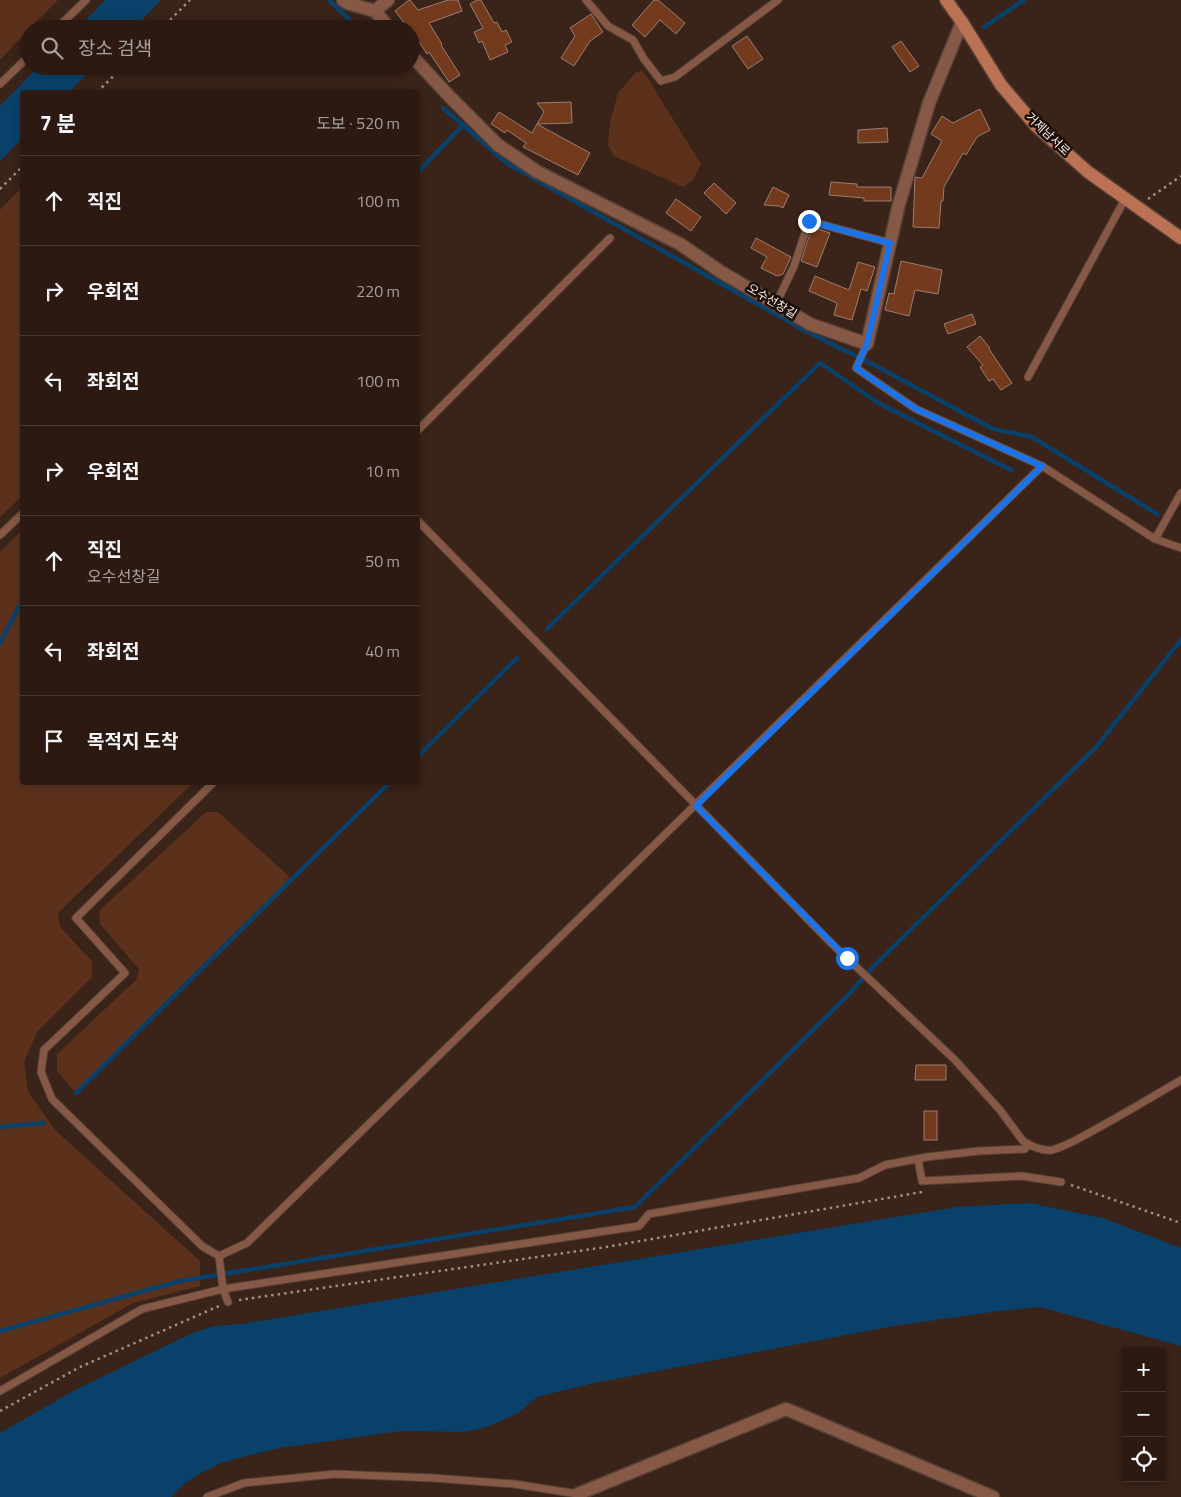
<!DOCTYPE html>
<html lang="ko">
<meta charset="utf-8">
<style>
:root{--surface:#2c1a12;--page:#34231b;--text:#f1f3f6;--muted:#a6a19f;--line:#483832}
body{margin:0;font-family:"Titillium Web","Noto Sans KR",sans-serif;background:var(--page);color:var(--text)}
.controls{position:absolute;right:15px;bottom:15px;display:grid;overflow:hidden;border-radius:5px;box-shadow:0 2px 8px #0003}
.controls button{width:45px;height:45px;display:grid;place-items:center;padding:0;border:0;border-bottom:1px solid var(--line);background:var(--surface);color:var(--text);font:25px sans-serif}
.stop{position:absolute;width:15px;height:15px;margin:-11px;border:4px solid #1a73e8;border-radius:50%;background:#fff}
.stop.end{background:#1a73e8;border-color:#fff;box-shadow:0 1px 5px #0008}
.list{margin:0;padding:0;list-style:none}
h2{display:flex;justify-content:space-between;align-items:center;height:65px;margin:0;padding:0 20px;font-size:21px}
h2 small{font-size:16px;font-weight:400;color:var(--muted)}
.list li{display:grid;grid-template-columns:32px 1fr auto;gap:15px;align-items:center;box-sizing:border-box;height:90px;padding:0 20px;border-top:1px solid var(--line)}
.list b{display:block;font-size:19px;white-space:nowrap}
.list p{margin:0;font-size:16px;white-space:nowrap;color:var(--muted)}
.list em{font-size:16px;font-style:normal;color:var(--muted)}
.icon{flex:none;width:28px;height:28px;fill:none;stroke:currentColor;stroke-width:2;stroke-linecap:round;stroke-linejoin:round}
.map{position:relative;flex:none;width:1181px;height:1497px;overflow:hidden}
.search{position:absolute;background:var(--surface);box-shadow:0 2px 8px #0003;left:20px;top:20px;width:400px;height:55px;display:flex;align-items:center;gap:12px;box-sizing:border-box;padding:0 18px;border-radius:28px;color:var(--muted);font-size:19px}
.panel{position:absolute;background:var(--surface);box-shadow:0 2px 8px #0003;left:20px;top:90px;width:400px;height:695px;border-radius:5px}
.map>svg:first-child{display:block}
</style>
<div class="map">
<svg width="1181" height="1497" viewBox="0 0 1181 1497">
<rect width="100%" height="100%" fill="#3a2318"/>
<g fill="#5b311c">
<path d="M0 0H58L29 29 0 60Z"/>
<path d="M643 71 701 164 693 180 683 187 614 156 608 145 610 122 618 93 636 72Z"/>
<path d="M22 187V496L0 517V210Z"/>
<path d="M22 530V782L193 783 58 913 60 927 92 961V977L37 1032 24 1062 28 1091 55 1130 200 1261V1286L133 1303 0 1378V552Z"/>
<path d="M206 812H218L292 879 76 1093 57 1071V1054L136 980 139 969 100 924 99 911Z"/>
</g>
<g fill="#09416a">
<path d="M105 0H161L133 29H77Z"/>
<path d="M39 66H95L69 92H22V139L0 161V106Z"/>
<path d="M1029 1203 1103 1218 1181 1248V1346L1040 1307 999 1311 894 1326 594 1383 537 1397 518 1413 490 1426 466 1432 401 1431 280 1448 246 1456 221 1463 197 1475 183 1485 171 1497H0V1433L73 1391 190 1334 214 1326 241 1324 957 1207Z"/>
</g>
<g fill="none" stroke-linecap="round" stroke-linejoin="round">
<g stroke="#09416a" stroke-width="4.5">
<path d="M329 0 359 29"/>
<path d="M984 27 1024 0"/>
<path d="M443 108 508 164 802 329 876 366 993 429 1032 437 1157 514"/>
<path d="M418 172 462 126"/>
<path d="M547 629 820 363 880 404 1011 470"/>
<path d="M0 643 22 601"/>
<path d="M418 756 517 658"/>
<path d="M76 1093 390 782"/>
<path d="M0 1127 44 1123"/>
<path d="M0 1331 180 1281 635 1207 848 995 874 966 1096 747 1181 640"/>
</g>
</g>
<g fill="#733a1d" stroke="#9a7e71">
<path d="M409 0H410L418 10 448 0H458L462 11 429 23 442 44 441 45 460 75 449 82 429 52 427 54 411 29H409L395 11Z"/>
<path d="M477 0H481L494 23 497 22 502 32 506 30 512 42 505 45 508 52 490 60 482 41 479 43 474 32 483 28 470 4Z"/>
<path d="M654 0H658L685 23 676 34 660 20 645 37 632 25Z"/>
<path d="M591 14 603 32 590 41 574 66 561 58 575 36 570 28Z"/>
<path d="M747 36 763 59 748 69 732 46Z"/>
<path d="M901 41 919 66 910 72 892 47Z"/>
<path d="M571 102 572 123 537 124 544 112 537 103Z"/>
<path d="M980 109 990 130 977 137 966 155 963 153 944 187 943 201H941L939 228 913 227 915 177 922 178 942 141 931 134 942 116 953 123Z"/>
<path d="M499 112 532 133 537 124 590 153 578 175 523 147 526 143 507 130 505 133 491 124Z"/>
<path d="M887 128 888 142 858 143V130Z"/>
<path d="M831 182 857 184V187H891V201H864V198L829 195Z"/>
<path d="M714 183 736 203 726 214 704 193Z"/>
<path d="M773 187 789 195 783 208 779 206 764 205Z"/>
<path d="M676 199 701 217 691 231 666 213Z"/>
<path d="M812 227 830 233 817 267 801 261Z"/>
<path d="M756 238 791 257 783 274 777 276 761 268 767 257 751 248Z"/>
<path d="M901 261 942 270 938 294 915 290 909 316 885 310 889 293 894 294Z"/>
<path d="M858 262 875 267 867 291 861 289 852 320 834 315 837 303 809 291 815 276 849 290Z"/>
<path d="M972 314 976 324 948 334 944 324Z"/>
<path d="M980 336 990 348 989 349 1012 383 1001 390 993 379 989 381 980 367 983 365 967 347Z"/>
<path d="M916 1065H946V1080H915Z"/>
<rect x="924" y="1111" width="13" height="29"/>
</g>
<g fill="none" stroke-linecap="round" stroke-linejoin="round">
<g stroke="#564035" stroke-width="9">
<g id="service">
<path d="M586 0 608 26 633 40 644 59 661 81 675 77 778 0"/>
<path d="M56 29 86 0"/>
<path d="M0 84 29 56"/>
<path d="M776 304 794 266 809 221 890 243"/>
<path d="M867 344 856 368 916 409 1042 466 1155 539 1181 548"/>
<path d="M1028 377 1125 199"/>
<path d="M418 430 610 238"/>
<path d="M418 521 831 943 955 1060 1000 1110 1023 1141C1032 1147 1041 1151 1052 1150 1064 1147 1076 1140 1087 1134 1119 1117 1150 1098 1181 1080"/>
<path d="M0 535 22 514"/>
<path d="M1155 539 1181 493"/>
<path d="M214 782 76 918 125 973 44 1050 41 1072 52 1099 202 1246 219 1256 247 1243 1042 466"/>
<path d="M918 1159 922 1181 1022 1176 1061 1182"/>
<path d="M219 1256 223 1289 228 1302"/>
<path d="M0 1391 142 1309 223 1289 639 1226 649 1214 859 1178 885 1165 927 1157 979 1151 1025 1149 1028 1144"/>
<path d="M207 1497 244 1483 335 1474 433 1478 514 1484 578 1494 579 1497"/>
</g>
</g>
<g stroke="#564035" stroke-width="15">
<g id="minor">
<path d="M343 0 347 3 375 11"/>
<path d="M388 0 375 11 390 29"/>
<path d="M411 55 451 98 498 145 536 171 680 244 721 272 810 324 867 344 899 204 929 103 962 22"/>
<path d="M578 1494 786 1409 993 1497"/>
</g>
</g>
<g stroke="#564035" stroke-width="15">
<path id="secondary" d="M946 0 962 22 1001 85 1036 126 1088 172 1181 238"/>
</g>
<g stroke="#a18e84" stroke-width="2.5" stroke-dasharray="2.5 4" stroke-linecap="butt">
<path d="M161 29 190 0"/>
<path d="M97 92 124 66"/>
<path d="M0 189 22 167"/>
<path d="M1148 199 1181 176"/>
<path d="M1071 1185 1181 1223"/>
<path d="M239 1300 606 1247 922 1192"/>
<path d="M0 1411 80 1367 219 1306"/>
</g>
<use href="#service" stroke="#865846" stroke-width="7"/>
<use href="#minor" stroke="#865846" stroke-width="12"/>
<use href="#secondary" stroke="#ba7154" stroke-width="12"/>
</g>
<g fill="none" stroke-linecap="round" stroke-linejoin="round">
<path stroke="#1a73e8" stroke-width="6" d="M809 221 890 243 867 344 856 368 916 409 1042 466 696 806 847 958"/>
</g>
<g text-anchor="middle" stroke-width="5" stroke-linejoin="round" paint-order="stroke">
<g font-size="12" fill="#ffefe7" stroke="#1a0f0a">
<text transform="translate(1048 134) rotate(44)" y="4">거제남서로</text>
<text transform="translate(772 301) rotate(31)" y="4">오수선창길</text>
</g>
</g>
</svg>
<div class="controls">
<button>+</button>
<button>−</button>
<button><svg class="icon" aria-label="locate" viewBox="0 0 24 24"><circle cx="12" cy="12" r="6"/><path d="M12 2v4M12 18v4M2 12h4M18 12h4"/></svg></button>
</div>
<div class="stop" style="left:847px;top:958px"></div>
<div class="stop end" style="left:809px;top:221px"></div>
<div class="search"><svg class="icon" aria-label="search" viewBox="0 0 24 24"><circle cx="10" cy="10" r="6"/><path d="M15 15l6 6"/></svg>장소 검색</div>
<section class="panel">
<h2>7 분<small>도보 · 520 m</small></h2>
<ul class="list">
<li><svg class="icon" aria-label="ahead" viewBox="0 0 24 24"><path d="M12 20V5M6 11l6-6 6 6"/></svg><div><b>직진</b></div><em>100 m</em></li>
<li><svg class="icon" aria-label="right" viewBox="0 0 24 24"><path d="M7 20v-9h11M14 6l5 5-5 5"/></svg><div><b>우회전</b></div><em>220 m</em></li>
<li><svg class="icon" aria-label="left" viewBox="0 0 24 24"><path d="M17 20v-9H6M10 6l-5 5 5 5"/></svg><div><b>좌회전</b></div><em>100 m</em></li>
<li><svg class="icon" aria-label="right" viewBox="0 0 24 24"><path d="M7 20v-9h11M14 6l5 5-5 5"/></svg><div><b>우회전</b></div><em>10 m</em></li>
<li><svg class="icon" aria-label="ahead" viewBox="0 0 24 24"><path d="M12 20V5M6 11l6-6 6 6"/></svg><div><b>직진</b><p>오수선창길</p></div><em>50 m</em></li>
<li><svg class="icon" aria-label="left" viewBox="0 0 24 24"><path d="M17 20v-9H6M10 6l-5 5 5 5"/></svg><div><b>좌회전</b></div><em>40 m</em></li>
<li><svg class="icon" aria-label="arrive" viewBox="0 0 24 24"><path d="M6 21V4h12l-3 4 3 4H6"/></svg><div><b>목적지 도착</b></div></li>
</ul>
</section>
</div>
